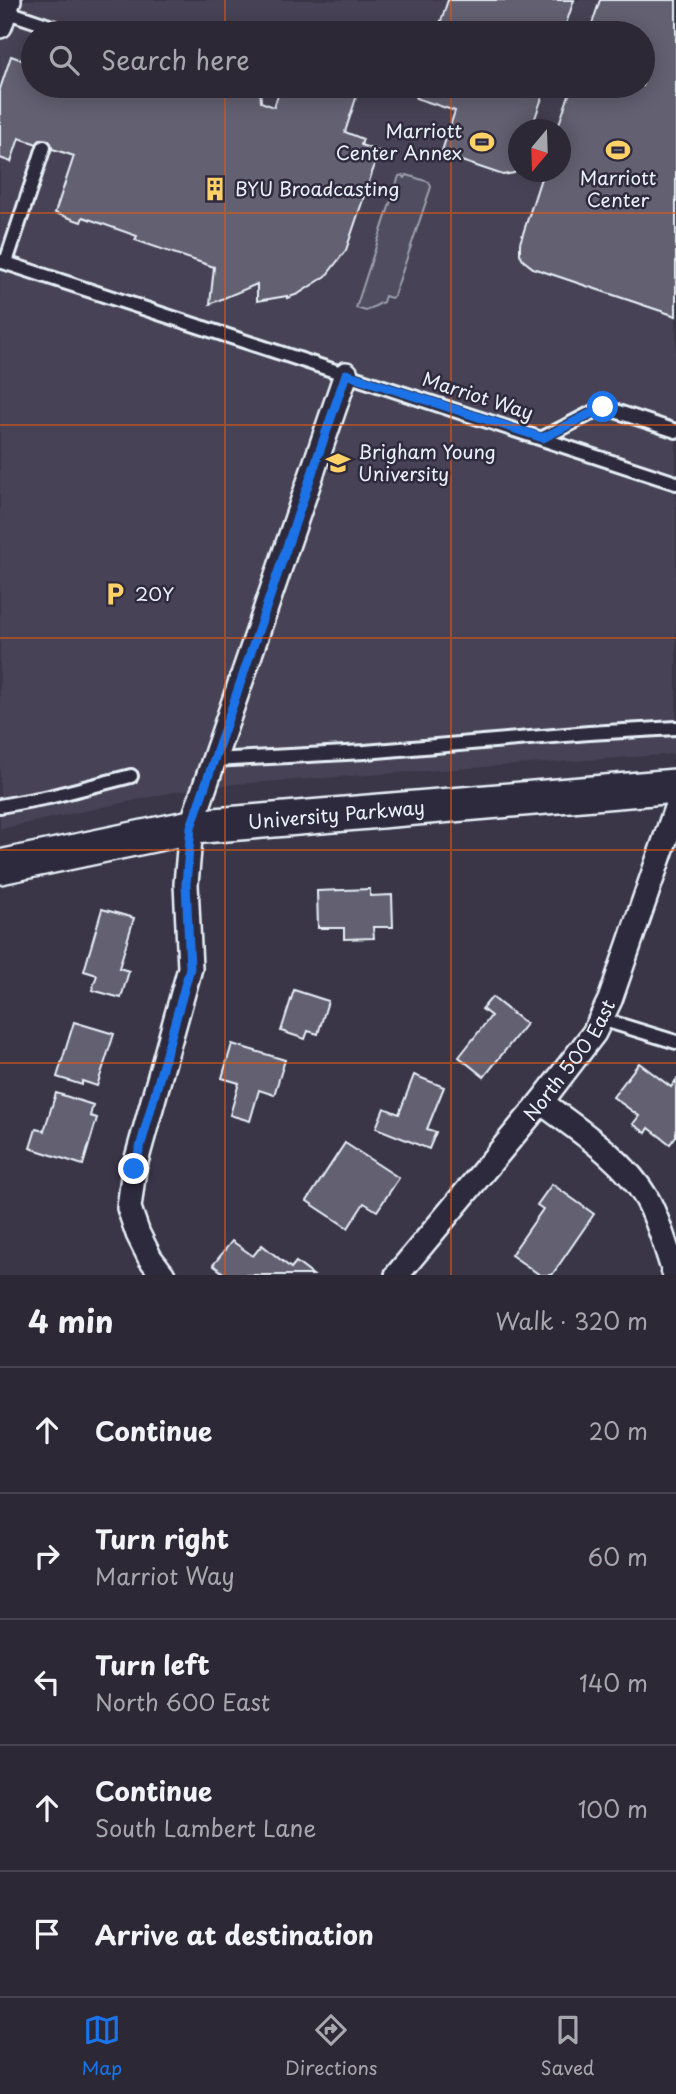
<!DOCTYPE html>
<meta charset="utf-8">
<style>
:root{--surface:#2c2836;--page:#383442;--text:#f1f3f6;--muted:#a6a6ad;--line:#484451;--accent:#1a73e8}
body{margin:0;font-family:"Playpen Sans",sans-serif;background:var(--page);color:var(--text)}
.compass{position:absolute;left:508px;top:119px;width:63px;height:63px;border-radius:50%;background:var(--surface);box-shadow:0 4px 18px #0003;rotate:199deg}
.stop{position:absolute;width:21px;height:21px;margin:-16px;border:5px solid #1a73e8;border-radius:50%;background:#fff}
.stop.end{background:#1a73e8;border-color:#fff;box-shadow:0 2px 7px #0008}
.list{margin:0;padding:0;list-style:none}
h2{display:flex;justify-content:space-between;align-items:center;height:91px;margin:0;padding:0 28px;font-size:30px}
h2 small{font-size:23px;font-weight:400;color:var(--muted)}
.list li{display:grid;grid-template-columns:46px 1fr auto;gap:21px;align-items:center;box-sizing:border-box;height:126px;padding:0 28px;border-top:2px solid var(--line)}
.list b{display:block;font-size:26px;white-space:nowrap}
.list p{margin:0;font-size:23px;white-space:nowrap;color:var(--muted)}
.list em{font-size:23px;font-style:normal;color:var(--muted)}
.icon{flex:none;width:38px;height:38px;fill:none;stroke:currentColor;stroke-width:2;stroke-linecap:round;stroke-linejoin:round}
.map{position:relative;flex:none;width:676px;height:1275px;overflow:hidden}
.search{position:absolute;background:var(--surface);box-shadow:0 4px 18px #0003;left:21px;right:21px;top:21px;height:77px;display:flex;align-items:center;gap:18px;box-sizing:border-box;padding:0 24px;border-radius:38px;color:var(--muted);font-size:26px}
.sheet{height:721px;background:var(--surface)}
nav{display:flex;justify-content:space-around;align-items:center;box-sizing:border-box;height:98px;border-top:2px solid var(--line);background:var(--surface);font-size:19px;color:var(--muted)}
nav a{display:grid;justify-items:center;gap:4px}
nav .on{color:var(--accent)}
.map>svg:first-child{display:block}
</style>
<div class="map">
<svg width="676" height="1275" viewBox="0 0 676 1275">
<rect width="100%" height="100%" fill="#3a3648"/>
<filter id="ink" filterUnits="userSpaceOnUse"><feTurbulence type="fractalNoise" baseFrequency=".0143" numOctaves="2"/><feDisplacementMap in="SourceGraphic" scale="14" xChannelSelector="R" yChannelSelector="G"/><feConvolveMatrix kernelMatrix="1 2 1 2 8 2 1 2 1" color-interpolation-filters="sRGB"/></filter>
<g filter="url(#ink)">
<path fill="#464354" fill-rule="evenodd" d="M0 0H676V754L234 784 174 792 0 829ZM33 33H643V86H33ZM518 130H560V172H518Z"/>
<path fill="#504e5f" stroke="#9ca0ac" stroke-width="2" d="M403 175V177L405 178 407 175 429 182 431 187 394 296 391 298 385 296 383 302 366 311 356 308 399 176Z"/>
<g fill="#636171" stroke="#e8f1f8" stroke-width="2">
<path d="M448 0H574L563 33H437Z"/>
<path d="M600 0H676V316L533 268 524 261 520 254V243L543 172H560V130H557L572 86H643V33H589Z"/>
<path d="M11 56 33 64V86H231L241 89V86H260L261 102 274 107 281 86H330L357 95 345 132 363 139 361 145 381 152 377 164H375L346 250 326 276 298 294 287 298V296L257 301V284L210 304 214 267 135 240 137 236 83 217 81 222 55 213 74 156 19 138 11 162 0 158V89Z"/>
<path d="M420 86H546L531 130H518V168L514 173 503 175 441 154 455 111 416 98Z"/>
<path d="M370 889V896L392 895 393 927H373L374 938 344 939V928H318L317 891Z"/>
<path d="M102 909 134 918 119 968 129 971 121 998 92 990 97 975 84 971Z"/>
<path d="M294 990 328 1001 318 1034 308 1031 305 1039 281 1031Z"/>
<path d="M492 997 526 1024 484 1077 459 1057 491 1016 482 1009Z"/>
<path d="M74 1022 114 1034 97 1086 82 1081V1085L57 1077Z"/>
<path d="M232 1044 285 1060 274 1095 259 1090 250 1121 230 1115 239 1083 222 1078Z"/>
<path d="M639 1063 671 1087 676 1080V1136L670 1144 649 1128 646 1133 633 1124 639 1116 613 1097Z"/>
<path d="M414 1075 444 1087 427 1129 436 1132 429 1149 376 1128 384 1108 399 1114Z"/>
<path d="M56 1093 93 1105 90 1116 97 1118 83 1165 30 1148 36 1129 44 1131Z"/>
<path d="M345 1143 399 1178 377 1211 364 1203 348 1228 307 1201Z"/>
<path d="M552 1184 594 1214 552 1275H540L511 1255 543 1209 537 1205Z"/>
<path d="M232 1241 253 1256 262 1245 291 1268 296 1262 313 1275H226L213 1265Z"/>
</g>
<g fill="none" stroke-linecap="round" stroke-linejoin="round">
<g stroke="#e8f1f8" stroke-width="18">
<g id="service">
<path d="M5 11 70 33"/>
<path d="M0 261 676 483"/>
<path d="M6 262 44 147"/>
<path d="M543 438 603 407 676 431"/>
<path d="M213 760 365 752 589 733 676 728"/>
<path d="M0 806 49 797 131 776"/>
<path d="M601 1019 676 1042"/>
</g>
</g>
<g stroke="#e8f1f8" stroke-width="28">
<g id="minor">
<path d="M0 26 9 0"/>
<path d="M541 1102C577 1129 625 1160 647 1199 659 1220 667 1252 675 1275"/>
<path d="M163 1275 150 1258 138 1234 129 1208 134 1169 190 968 186 884 191 827 346 374"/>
<path id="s1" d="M397 1275 541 1102 594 1033 610 1000 676 808"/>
</g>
</g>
<g stroke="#e8f1f8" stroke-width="38">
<g id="secondary">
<path id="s2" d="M0 867 191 827 676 786"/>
</g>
</g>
<use href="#service" stroke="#2f2a3d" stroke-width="12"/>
<use href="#minor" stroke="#2f2a3d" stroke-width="23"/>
<use href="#secondary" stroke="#2f2a3d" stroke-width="33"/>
</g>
</g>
<g fill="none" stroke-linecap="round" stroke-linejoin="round" filter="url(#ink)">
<path stroke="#1a73e8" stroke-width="9" d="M134 1169 190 968 186 884 191 827 346 374 543 438 603 407"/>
</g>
<path fill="none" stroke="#e8590c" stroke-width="2" stroke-opacity="0.55" d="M225 0V33M451 0V33M225 86V1275M451 86V1275M0 213H676M0 425H676M0 638H676M0 850H676M0 1063H676"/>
<defs>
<g id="stadium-bare" transform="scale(1.89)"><path d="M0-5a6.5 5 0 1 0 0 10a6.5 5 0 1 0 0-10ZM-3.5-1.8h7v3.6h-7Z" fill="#ffd166" stroke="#2f2a3d" stroke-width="2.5" paint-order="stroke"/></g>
<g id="building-bare" transform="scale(1.89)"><path d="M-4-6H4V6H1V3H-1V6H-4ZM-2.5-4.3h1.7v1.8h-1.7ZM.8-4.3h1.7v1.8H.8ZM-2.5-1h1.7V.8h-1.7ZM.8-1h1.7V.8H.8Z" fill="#ffd166" stroke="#2f2a3d" stroke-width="2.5" paint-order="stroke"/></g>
<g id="university-bare" transform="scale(1.89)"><path d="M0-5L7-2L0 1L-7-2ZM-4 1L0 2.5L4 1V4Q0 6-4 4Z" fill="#ffd166" stroke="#2f2a3d" stroke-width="2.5" paint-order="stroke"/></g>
<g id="parking-bare" transform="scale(1.89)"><path d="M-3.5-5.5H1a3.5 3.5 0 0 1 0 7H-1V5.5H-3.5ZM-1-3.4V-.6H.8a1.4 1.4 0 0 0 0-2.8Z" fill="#ffd166" stroke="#2f2a3d" stroke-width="2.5" paint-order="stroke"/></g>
</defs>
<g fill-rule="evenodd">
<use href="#stadium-bare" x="482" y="142"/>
<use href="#stadium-bare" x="618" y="150"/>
<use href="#building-bare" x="215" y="189"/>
<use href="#university-bare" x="338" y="463"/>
<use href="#parking-bare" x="115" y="594"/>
</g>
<g text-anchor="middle" stroke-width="5" stroke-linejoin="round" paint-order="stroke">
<g font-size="19" fill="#e8f1f8" stroke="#2f2a3d" text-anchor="start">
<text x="462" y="138" text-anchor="end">Marriott<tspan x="462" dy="22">Center Annex</tspan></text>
<text x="618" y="185" text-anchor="middle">Marriott<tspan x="618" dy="22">Center</tspan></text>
<text x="235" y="196">BYU Broadcasting</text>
<text x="358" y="459">Brigham Young<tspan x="358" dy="22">University</tspan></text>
<text x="135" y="601">20Y</text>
</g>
<g font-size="19" fill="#e8f1f8" stroke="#2f2a3d">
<text transform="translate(478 396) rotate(18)" y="7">Marriot Way</text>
<text dy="7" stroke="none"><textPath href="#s2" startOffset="341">University Parkway</textPath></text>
<text dy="7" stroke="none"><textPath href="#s1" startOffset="276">North 500 East</textPath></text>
</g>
</g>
</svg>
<svg class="compass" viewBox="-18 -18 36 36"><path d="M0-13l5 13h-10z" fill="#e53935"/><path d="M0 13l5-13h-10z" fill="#a6a6ad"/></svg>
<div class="stop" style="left:603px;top:407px"></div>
<div class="stop end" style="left:134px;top:1169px"></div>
<div class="search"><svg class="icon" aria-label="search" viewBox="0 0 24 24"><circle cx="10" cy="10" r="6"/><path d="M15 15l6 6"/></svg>Search here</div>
</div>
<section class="sheet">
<h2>4 min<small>Walk · 320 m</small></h2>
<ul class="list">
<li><svg class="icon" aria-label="ahead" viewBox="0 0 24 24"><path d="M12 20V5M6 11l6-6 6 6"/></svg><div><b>Continue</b></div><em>20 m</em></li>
<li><svg class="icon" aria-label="right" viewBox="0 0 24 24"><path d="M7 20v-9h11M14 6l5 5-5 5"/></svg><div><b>Turn right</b><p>Marriot Way</p></div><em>60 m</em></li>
<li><svg class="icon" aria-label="left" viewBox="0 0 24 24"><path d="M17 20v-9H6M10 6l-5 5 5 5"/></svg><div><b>Turn left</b><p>North 600 East</p></div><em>140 m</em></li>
<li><svg class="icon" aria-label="ahead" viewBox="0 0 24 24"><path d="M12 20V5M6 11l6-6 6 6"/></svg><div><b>Continue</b><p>South Lambert Lane</p></div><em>100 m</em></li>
<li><svg class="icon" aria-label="arrive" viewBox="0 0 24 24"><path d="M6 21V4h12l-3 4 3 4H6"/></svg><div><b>Arrive at destination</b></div></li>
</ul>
</section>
<nav>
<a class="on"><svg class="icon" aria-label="map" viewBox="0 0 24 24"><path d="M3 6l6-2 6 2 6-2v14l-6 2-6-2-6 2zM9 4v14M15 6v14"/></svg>Map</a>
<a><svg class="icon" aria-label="directions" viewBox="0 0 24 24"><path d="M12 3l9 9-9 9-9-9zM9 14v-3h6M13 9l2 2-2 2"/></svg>Directions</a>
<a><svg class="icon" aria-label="saved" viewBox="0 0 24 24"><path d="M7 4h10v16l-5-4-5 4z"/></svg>Saved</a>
</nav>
